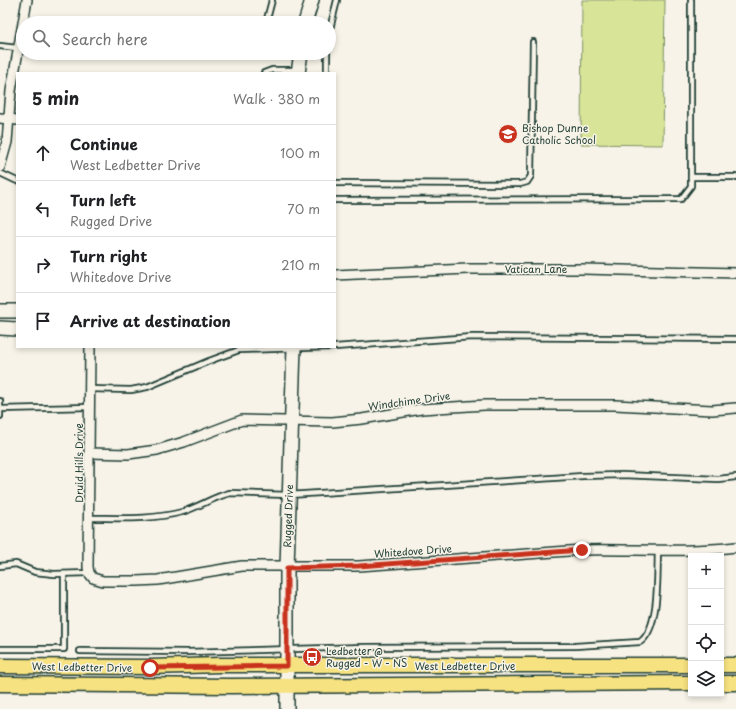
<!DOCTYPE html>
<meta charset="utf-8">
<style>
:root{--surface:#fff;--page:#f2f2f2;--text:#202124;--muted:#757577;--line:#e0e0e0}
body{margin:0;font-family:"Playpen Sans",sans-serif;background:var(--page);color:var(--text)}
.controls{position:absolute;right:12px;bottom:12px;display:grid;overflow:hidden;border-radius:0px;box-shadow:0 2px 6px #0003}
.controls button{width:36px;height:36px;display:grid;place-items:center;padding:0;border:0;border-bottom:1px solid var(--line);background:var(--surface);color:var(--text);font:20px sans-serif}
.stop{position:absolute;width:12px;height:12px;margin:-9px;border:3px solid #c8321e;border-radius:50%;background:#fff}
.stop.end{background:#c8321e;border-color:#fff;box-shadow:0 1px 4px #0008}
.list{margin:0;padding:0;list-style:none}
h2{display:flex;justify-content:space-between;align-items:center;height:52px;margin:0;padding:0 16px;font-size:17px}
h2 small{font-size:13px;font-weight:400;color:var(--muted)}
.list li{display:grid;grid-template-columns:26px 1fr auto;gap:12px;align-items:center;box-sizing:border-box;height:56px;padding:0 16px;border-top:1px solid var(--line)}
.list b{display:block;font-size:15px;white-space:nowrap}
.list p{margin:0;font-size:13px;white-space:nowrap;color:var(--muted)}
.list em{font-size:13px;font-style:normal;color:var(--muted)}
.icon{flex:none;width:22px;height:22px;fill:none;stroke:currentColor;stroke-width:2;stroke-linecap:round;stroke-linejoin:round}
.map{position:relative;flex:none;width:736px;height:709px;overflow:hidden}
.search{position:absolute;background:var(--surface);box-shadow:0 2px 6px #0003;left:16px;top:16px;width:320px;height:44px;display:flex;align-items:center;gap:10px;box-sizing:border-box;padding:0 14px;border-radius:22px;color:var(--muted);font-size:15px}
.panel{position:absolute;background:var(--surface);box-shadow:0 2px 6px #0003;left:16px;top:72px;width:320px;height:276px;border-radius:0px}
.map>svg:first-child{display:block}
</style>
<div class="map">
<svg width="736" height="709" viewBox="0 0 736 709">
<rect width="100%" height="100%" fill="#f7f3e8"/>
<filter id="ink" filterUnits="userSpaceOnUse"><feTurbulence type="fractalNoise" baseFrequency=".025" numOctaves="2"/><feDisplacementMap in="SourceGraphic" scale="8" xChannelSelector="R" yChannelSelector="G"/><feConvolveMatrix kernelMatrix="1 2 1 2 8 2 1 2 1" color-interpolation-filters="sRGB"/></filter>
<g filter="url(#ink)">
<path fill="#d8e497" stroke="#7c9066" d="M582 0H665L663 145 581 144Z"/>
<g fill="none" stroke-linecap="round" stroke-linejoin="round">
<g stroke="#1f3d34" stroke-width="8">
<g id="lane">
<path d="M266 23 272 0"/>
<path d="M329 33 337 0"/>
<path d="M0 46 17 48"/>
<path d="M264 73 272 70H297"/>
<path d="M327 73V53"/>
<path d="M0 173 17 181"/>
<path d="M691 177H736"/>
<path d="M335 183 520 184 527 182 531 176 533 42"/>
<path d="M335 200 681 199 691 186V0"/>
<path d="M335 347 472 337 736 339"/>
<path d="M90 389 131 390 147 387 209 361 239 350 333 347"/>
<path d="M0 401V416"/>
<path d="M0 409 90 407"/>
<path d="M89 518C120 518 152 520 182 512 199 507 213 497 230 493L289 495 583 476 622 475 718 479 736 477"/>
<path d="M0 566 16 564 35 572 54 574 89 573"/>
<path d="M0 649H64V574"/>
<path d="M80 651 187 652 365 647 575 646 640 642C660 629 657 573 658 550"/>
</g>
</g>
<g stroke="#1f3d34" stroke-width="12">
<g id="street">
<path d="M0 118 17 120"/>
<path d="M0 167 7 142 11 91 27 0"/>
<path d="M335 275 468 269H583L736 273"/>
<path d="M90 347 88 567 89 573 93 578 103 581H137L158 580 242 566H359L582 550C633 549 685 553 736 547"/>
<path d="M90 453 128 454 157 450 184 442 242 420 332 422 362 419 421 409 485 405H615L712 410 736 408"/>
</g>
</g>
<g stroke="#1f3d34" stroke-width="16">
<g id="secondary">
<path d="M305 23 312 0"/>
<path d="M298 73 301 53"/>
<path d="M0 311H17"/>
<path d="M0 328 17 329"/>
<path d="M287 709V567L294 347"/>
</g>
</g>
<g stroke="#1f3d34" stroke-width="17">
<g id="primary">
<path d="M721 665H736"/>
<path d="M0 666 150 667 219 665H691"/>
<path d="M721 683H736"/>
<path d="M0 684 231 686 691 683"/>
</g>
</g>
<use href="#lane" stroke="#f7f3e8" stroke-width="4.5"/>
<use href="#street" stroke="#f7f3e8" stroke-width="9"/>
<use href="#secondary" stroke="#f7f3e8" stroke-width="13"/>
<use href="#primary" stroke="#f7e281" stroke-width="14"/>
</g>
</g>
<g fill="none" stroke-linecap="round" stroke-linejoin="round" filter="url(#ink)">
<path stroke="#c8321e" stroke-width="5" d="M150 668 287 666V568L359 566 582 550"/>
</g>
<defs>
<g id="school-disc" transform="scale(1)"><circle r="9.5" fill="#c8321e" stroke="#f7f3e8"/><path d="M0-5L7-2L0 1L-7-2ZM-4 1L0 2.5L4 1V4Q0 6-4 4Z" fill="#fff"/></g>
<g id="bus-disc" transform="scale(1)"><circle r="9.5" fill="#c8321e" stroke="#f7f3e8"/><path d="M-5-6H5V4H4V6H2V4H-2V6H-4V4H-5ZM-3.5-4V0h7V-4ZM-3.5 1.2v1.5H-2V1.2ZM2 1.2v1.5H3.5V1.2Z" fill="#fff"/></g>
</defs>
<g fill-rule="evenodd">
<use href="#school-disc" x="508" y="134"/>
<use href="#bus-disc" x="312" y="657"/>
</g>
<g text-anchor="middle" stroke-width="3" stroke-linejoin="round" paint-order="stroke">
<g font-size="10" fill="#1f3d34" stroke="#f7f3e8" text-anchor="start">
<text x="522" y="132">Bishop Dunne<tspan x="522" dy="12">Catholic School</tspan></text>
<text x="326" y="655">Ledbetter @<tspan x="326" dy="12">Rugged - W - NS</tspan></text>
</g>
<g font-size="10" fill="#1f3d34" stroke="#f7f3e8">
<text x="536" y="273">Vatican Lane</text>
<text transform="translate(409 401) rotate(-8)" y="4">Windchime Drive</text>
<text transform="translate(79 463) rotate(-90)" y="4">Druid Hills Drive</text>
<text transform="translate(288 516) rotate(-88)" y="4">Rugged Drive</text>
<text transform="translate(413 551) rotate(-4)" y="4">Whitedove Drive</text>
<text x="465" y="670">West Ledbetter Drive</text>
<text transform="translate(82 667) rotate(1)" y="4">West Ledbetter Drive</text>
</g>
</g>
</svg>
<div class="controls">
<button>+</button>
<button>−</button>
<button><svg class="icon" aria-label="locate" viewBox="0 0 24 24"><circle cx="12" cy="12" r="6"/><path d="M12 2v4M12 18v4M2 12h4M18 12h4"/></svg></button>
<button><svg class="icon" aria-label="layers" viewBox="0 0 24 24"><path d="M12 4l9 5-9 5-9-5zM3 14l9 5 9-5"/></svg></button>
</div>
<div class="stop" style="left:150px;top:668px"></div>
<div class="stop end" style="left:582px;top:550px"></div>
<div class="search"><svg class="icon" aria-label="search" viewBox="0 0 24 24"><circle cx="10" cy="10" r="6"/><path d="M15 15l6 6"/></svg>Search here</div>
<section class="panel">
<h2>5 min<small>Walk · 380 m</small></h2>
<ul class="list">
<li><svg class="icon" aria-label="ahead" viewBox="0 0 24 24"><path d="M12 20V5M6 11l6-6 6 6"/></svg><div><b>Continue</b><p>West Ledbetter Drive</p></div><em>100 m</em></li>
<li><svg class="icon" aria-label="left" viewBox="0 0 24 24"><path d="M17 20v-9H6M10 6l-5 5 5 5"/></svg><div><b>Turn left</b><p>Rugged Drive</p></div><em>70 m</em></li>
<li><svg class="icon" aria-label="right" viewBox="0 0 24 24"><path d="M7 20v-9h11M14 6l5 5-5 5"/></svg><div><b>Turn right</b><p>Whitedove Drive</p></div><em>210 m</em></li>
<li><svg class="icon" aria-label="arrive" viewBox="0 0 24 24"><path d="M6 21V4h12l-3 4 3 4H6"/></svg><div><b>Arrive at destination</b></div></li>
</ul>
</section>
</div>
